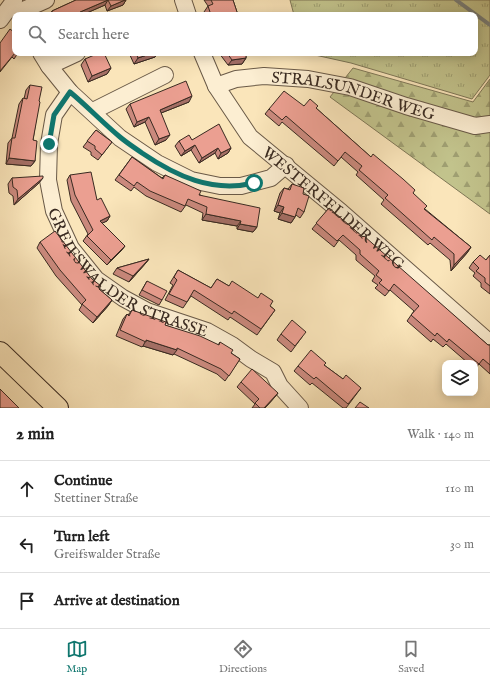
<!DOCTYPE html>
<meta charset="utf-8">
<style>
:root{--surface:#fff;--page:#f6f6f6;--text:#222;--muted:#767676;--line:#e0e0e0;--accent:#0f766e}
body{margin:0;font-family:"IM FELL English",serif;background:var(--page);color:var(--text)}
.controls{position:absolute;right:12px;bottom:12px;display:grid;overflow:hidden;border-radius:8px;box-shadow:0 2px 10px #0003}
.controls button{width:36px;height:36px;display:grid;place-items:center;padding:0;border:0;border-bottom:1px solid var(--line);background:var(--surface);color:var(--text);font:20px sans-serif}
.stop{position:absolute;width:12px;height:12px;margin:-9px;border:3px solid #0f766e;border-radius:50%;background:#fff}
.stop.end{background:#0f766e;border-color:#fff;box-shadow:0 1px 4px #0008}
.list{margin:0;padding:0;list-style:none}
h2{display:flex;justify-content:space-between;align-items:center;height:52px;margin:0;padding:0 16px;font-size:17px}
h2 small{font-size:13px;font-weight:400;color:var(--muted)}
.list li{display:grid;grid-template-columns:26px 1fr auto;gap:12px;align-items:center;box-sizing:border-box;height:56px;padding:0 16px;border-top:1px solid var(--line)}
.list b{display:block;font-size:15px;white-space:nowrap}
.list p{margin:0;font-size:13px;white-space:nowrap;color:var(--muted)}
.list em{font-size:13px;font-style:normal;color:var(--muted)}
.icon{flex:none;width:22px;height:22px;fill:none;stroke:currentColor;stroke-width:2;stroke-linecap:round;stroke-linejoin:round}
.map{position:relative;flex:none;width:490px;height:408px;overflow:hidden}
.search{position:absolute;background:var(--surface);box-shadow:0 2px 10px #0003;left:12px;right:12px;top:12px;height:44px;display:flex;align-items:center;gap:10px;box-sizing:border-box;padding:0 14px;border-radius:8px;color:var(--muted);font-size:15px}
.sheet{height:220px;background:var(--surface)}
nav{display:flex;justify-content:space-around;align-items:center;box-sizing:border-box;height:56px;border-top:1px solid var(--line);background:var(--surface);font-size:11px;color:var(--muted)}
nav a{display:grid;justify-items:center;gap:2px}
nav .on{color:var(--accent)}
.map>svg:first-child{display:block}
</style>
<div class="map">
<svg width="490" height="408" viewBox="0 0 490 408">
<defs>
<pattern id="grass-tufts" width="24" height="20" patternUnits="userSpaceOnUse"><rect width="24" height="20" fill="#c2c38c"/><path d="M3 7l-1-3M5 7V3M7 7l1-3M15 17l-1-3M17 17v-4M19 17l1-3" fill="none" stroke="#9f9f72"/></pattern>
<pattern id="forest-firs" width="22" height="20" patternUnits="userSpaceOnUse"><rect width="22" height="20" fill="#c2c38c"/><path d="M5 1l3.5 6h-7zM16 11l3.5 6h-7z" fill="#9f9f72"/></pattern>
</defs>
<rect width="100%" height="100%" fill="#fae5ba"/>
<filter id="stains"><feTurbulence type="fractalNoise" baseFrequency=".005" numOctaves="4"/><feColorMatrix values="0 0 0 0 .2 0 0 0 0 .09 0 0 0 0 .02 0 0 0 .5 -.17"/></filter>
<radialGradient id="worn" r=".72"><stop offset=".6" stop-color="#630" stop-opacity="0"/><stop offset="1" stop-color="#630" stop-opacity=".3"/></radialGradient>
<path fill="url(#grass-tufts)" stroke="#7e7656" d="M290 0H490V75L472 99 351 63 306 53H475V15H294Z"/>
<path fill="url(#forest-firs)" stroke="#7e7656" d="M353 68 473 102 490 79V214L330 97Z"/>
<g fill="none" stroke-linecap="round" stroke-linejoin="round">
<path stroke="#7a827e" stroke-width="4" d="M456 0 490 25"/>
<g stroke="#695947" stroke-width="18">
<g id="minor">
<path d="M183 0 188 15"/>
<path d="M19 12 46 0"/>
<path d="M0 20 14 1"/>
<path d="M41 53 49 66 70 92 120 138 157 163 191 180 220 186H241L271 178 286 165"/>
<path id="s1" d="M202 53 216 86 250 137 341 212 490 343"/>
<path d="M49 66 77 53"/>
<path id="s2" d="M216 86 236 79 264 76 308 79 350 87 406 106 475 126 490 124"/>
<path id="s3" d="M70 92 54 115 49 144 48 180 54 211 71 248 96 279 123 298 147 311 207 331 232 345 251 359 273 372 280 386 300 408"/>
<path d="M93 111 165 75"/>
</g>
</g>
<g stroke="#392a21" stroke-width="22">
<path id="major" d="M0 352 58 408"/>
</g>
<use href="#minor" stroke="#fceed2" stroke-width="16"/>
<use href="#major" stroke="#fae5ba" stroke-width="20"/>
</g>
<g fill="#ca897d" stroke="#392a21">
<path d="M76 0H126L123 5 107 11 105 5 82 15H49L52 11Z"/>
<path d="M204 0H233L238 15H205L204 12 208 6Z"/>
<path d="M0 43 15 53H18L14 59 12 57 0 72Z"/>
<path d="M129 53H158L155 57 134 64Z"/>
<path d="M219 53H246V58L242 64 228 65Z"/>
<path d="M85 59 111 68 107 74 88 82 81 65Z"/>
<path d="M30 85 39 101 33 140 35 161 31 166 6 164 8 143 12 138 19 104 23 98 24 99 26 90Z"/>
<path d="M189 102 161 113 166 140 155 145 145 122 134 127 126 109 130 104Z"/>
<path d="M304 106 316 108 371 157 413 193 425 209 471 247 467 253 451 271 450 260 430 243 428 245 381 204 384 200 356 175 358 172 341 157 334 166 282 122 279 126 265 114 269 109Z"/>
<path d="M96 130 112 142 98 160 91 155V152L83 147Z"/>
<path d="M192 140 231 148 228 153 218 159 215 153 199 163 191 150 181 156 175 146 179 141Z"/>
<path d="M132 157 162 178 165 175 257 227 253 232 237 229V226L202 220 203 213 186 205 181 212 146 196 134 187 131 191 115 180Z"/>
<path d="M70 175 97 200 110 216 107 221 102 223 125 246 121 251 107 265 83 241 88 234 71 201 67 180Z"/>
<path d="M12 178 39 183 14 205 13 196 9 193 8 184Z"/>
<path d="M292 184 303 194 304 212 300 218 296 215 295 217 291 223 278 219 280 213 274 211 280 193 284 188 288 189Z"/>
<path d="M329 208 488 345H490V374L479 364 475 369V363H468L446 344 443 347 433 339 431 342 407 321 414 311 390 290 385 296 375 288 378 285 372 281 375 276 356 260V255L339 240 334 247 312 229Z"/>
<path d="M40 242 99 289 112 300 108 306 93 323 79 310 82 305 56 276 37 248Z"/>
<path d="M490 255V294L481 287V283L473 276 475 273 469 268 473 262 486 260Z"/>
<path d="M149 259 145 264 129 282 113 274 117 268Z"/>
<path d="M178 270 211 288 217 279 229 286 270 306 275 310 257 335 230 317 228 320 191 296 183 308 165 300 173 285 170 283Z"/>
<path d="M147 281 162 300 159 305 139 295Z"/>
<path d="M132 310 165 325 218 345 220 342 231 353 240 359 225 381 217 374 174 354 173 355 143 346 142 347 116 336 123 319 127 314 128 315Z"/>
<path d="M281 334 302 337 291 352 277 340Z"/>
<path d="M324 365 343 379 361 388 346 408H343L312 383 310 385 294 371 298 366Z"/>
<path d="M241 382 278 393 274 398 265 408H252L255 404 237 387Z"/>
</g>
<g fill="#a46f66" stroke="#392a21">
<path d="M108 0 105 5 82 15H78L80 12Z"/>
<path d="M125 0H126L123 5 107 11 111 6Z"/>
<path d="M153 53H158L155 57 134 64 138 58Z"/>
<path d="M246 58 242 64 228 65 232 60Z"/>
<path d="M111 68 107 74 88 82 92 76Z"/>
<path d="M192 96 189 102 156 115 160 110Z"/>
<path d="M149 117 145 122 134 127 137 122Z"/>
<path d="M170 135 166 140 155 145 159 139Z"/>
<path d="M195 145 191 150 181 156 185 151Z"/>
<path d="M218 148 215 153 199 163 202 158Z"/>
<path d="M231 148 228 153 218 159 221 153Z"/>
<path d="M9 158 35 161 31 166 6 164Z"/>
<path d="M43 178 39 183 14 205 18 199Z"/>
<path d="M278 205 284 207 280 213 274 211Z"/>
<path d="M282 213 295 217 291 223 278 219Z"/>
<path d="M206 214 241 221 237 226 202 220Z"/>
<path d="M110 216 107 221 96 226 100 221Z"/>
<path d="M240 224 257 227 253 232 237 229Z"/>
<path d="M125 246 121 251 107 265 111 260Z"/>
<path d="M471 247 467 253 451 271 454 265Z"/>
<path d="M149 259 145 264 129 282 133 276Z"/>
<path d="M112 300 108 306 93 323 97 317Z"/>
<path d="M146 340 177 350 173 355 143 346Z"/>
<path d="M278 393 274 398 265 408H264Z"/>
</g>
<g fill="#eb9f91" stroke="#392a21">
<path d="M76 0H108L80 12 81 15H53L52 11Z"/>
<path d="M108 0H125L111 6Z"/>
<path d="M211 0H233L238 15H211L208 6 213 4Z"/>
<path d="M10 29 15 33V53L0 71V43Z"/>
<path d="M99 53H104L111 68 92 76 85 59Z"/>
<path d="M136 53H153L138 58Z"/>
<path d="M227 53H246V58L232 60Z"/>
<path d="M186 81 192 96 160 110 170 135 159 139 149 117 137 122 130 104Z"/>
<path d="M30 85 42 87 39 101 40 102 33 140 37 141 35 161 9 158 12 138H15L23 98 27 99Z"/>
<path d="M284 91 304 106 310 99 318 106 316 108 371 157 373 154 403 179 415 190 413 193 427 206 424 209 471 247 454 265V254L434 237 432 240 385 198 388 195 359 170 362 166 345 152 338 161 286 116 282 120 269 109Z"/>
<path d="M219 124 231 148 221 153 218 148 202 158 195 145 185 151 179 141 189 135 192 140Z"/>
<path d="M96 130 112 142 102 155 95 149V146L87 141Z"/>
<path d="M132 157 163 179 165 175 201 191 199 195 260 208 257 227 240 224 241 221 206 214 207 207 188 199 185 206 150 191 137 182 134 186 119 175Z"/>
<path d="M91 172 97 200 101 198 110 216 100 221 125 246 111 260 87 236 93 230 75 195 70 175Z"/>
<path d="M43 176V178L18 199 17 190 13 187 12 178Z"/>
<path d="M292 184 304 188 303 194 309 196 304 212 298 208 295 217 282 213 284 207 278 205 284 188 290 190Z"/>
<path d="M329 208 363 237 364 236 488 345H490V365L483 359 479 364 449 339 447 342 437 333 435 336 411 315 419 306 394 284 389 291 379 283 382 280 376 275 379 271 360 254V250L343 235 337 241 316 223Z"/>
<path d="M55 231 92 279 101 286 99 289 112 300 97 317 82 304 86 300 60 270 40 242Z"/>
<path d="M480 255 486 260 490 255V286L485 282V278L476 271 479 268 473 262Z"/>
<path d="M149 259 133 276 117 268Z"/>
<path d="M178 270 211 288 217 279 229 286 232 281 258 298 261 293 273 301 270 306 275 310 261 329 234 311 232 314 194 290 187 302 169 294 177 280 174 277Z"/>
<path d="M147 281 167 291 162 300 142 290Z"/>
<path d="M132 310 166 322 165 325 200 336 219 345 220 342 233 350 231 353 240 359 229 376 221 369 177 348V350L146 340V342L120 330 127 314 129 316Z"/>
<path d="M292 320 306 332 295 346 281 334Z"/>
<path d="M311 350 326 363 324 365 343 379 346 375 361 388 348 404 316 377 314 379 298 366Z"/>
<path d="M252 369 278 393 264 408H260L255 403 259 399 241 382Z"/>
<path d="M0 389 19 408H0Z"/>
<path d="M360 402 369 408H355Z"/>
</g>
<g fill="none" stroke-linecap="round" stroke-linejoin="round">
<path stroke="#0f766e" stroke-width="5" d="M49 144 54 115 70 92C87 106 103 123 120 137 127 143 135 148 142 153 176 176 212 193 254 183"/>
</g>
<g text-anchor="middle" stroke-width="3.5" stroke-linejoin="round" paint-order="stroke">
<g font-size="16" fill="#392a21" stroke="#fceed2">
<text dy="6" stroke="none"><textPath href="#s2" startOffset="141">STRALSUNDER WEG</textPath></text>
<text dy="6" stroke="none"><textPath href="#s1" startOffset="207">WESTERFELDER WEG</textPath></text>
<text dy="6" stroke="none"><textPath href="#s3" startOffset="226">GREIFSWALDER STRASSE</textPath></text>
</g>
</g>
<rect width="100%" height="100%" filter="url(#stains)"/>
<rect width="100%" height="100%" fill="url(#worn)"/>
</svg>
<div class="controls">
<button><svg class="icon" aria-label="layers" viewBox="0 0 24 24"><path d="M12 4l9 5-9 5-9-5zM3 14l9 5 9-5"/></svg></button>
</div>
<div class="stop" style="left:254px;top:183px"></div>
<div class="stop end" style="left:49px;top:144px"></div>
<div class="search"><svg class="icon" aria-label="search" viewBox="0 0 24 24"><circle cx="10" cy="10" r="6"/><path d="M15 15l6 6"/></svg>Search here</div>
</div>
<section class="sheet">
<h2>2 min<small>Walk · 140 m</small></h2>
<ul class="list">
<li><svg class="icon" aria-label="ahead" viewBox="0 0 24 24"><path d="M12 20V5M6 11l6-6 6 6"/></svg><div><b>Continue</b><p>Stettiner Straße</p></div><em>110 m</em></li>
<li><svg class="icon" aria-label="left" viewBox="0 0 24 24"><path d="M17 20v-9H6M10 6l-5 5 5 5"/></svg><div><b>Turn left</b><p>Greifswalder Straße</p></div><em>30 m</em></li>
<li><svg class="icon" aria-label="arrive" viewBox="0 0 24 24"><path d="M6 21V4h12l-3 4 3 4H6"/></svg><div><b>Arrive at destination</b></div></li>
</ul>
</section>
<nav>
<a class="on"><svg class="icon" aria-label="map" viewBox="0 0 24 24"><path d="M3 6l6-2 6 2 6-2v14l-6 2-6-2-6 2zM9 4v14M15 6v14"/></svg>Map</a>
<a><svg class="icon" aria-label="directions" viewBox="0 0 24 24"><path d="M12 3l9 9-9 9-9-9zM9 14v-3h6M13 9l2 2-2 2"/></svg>Directions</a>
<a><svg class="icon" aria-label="saved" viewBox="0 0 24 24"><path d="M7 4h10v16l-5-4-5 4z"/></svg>Saved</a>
</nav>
